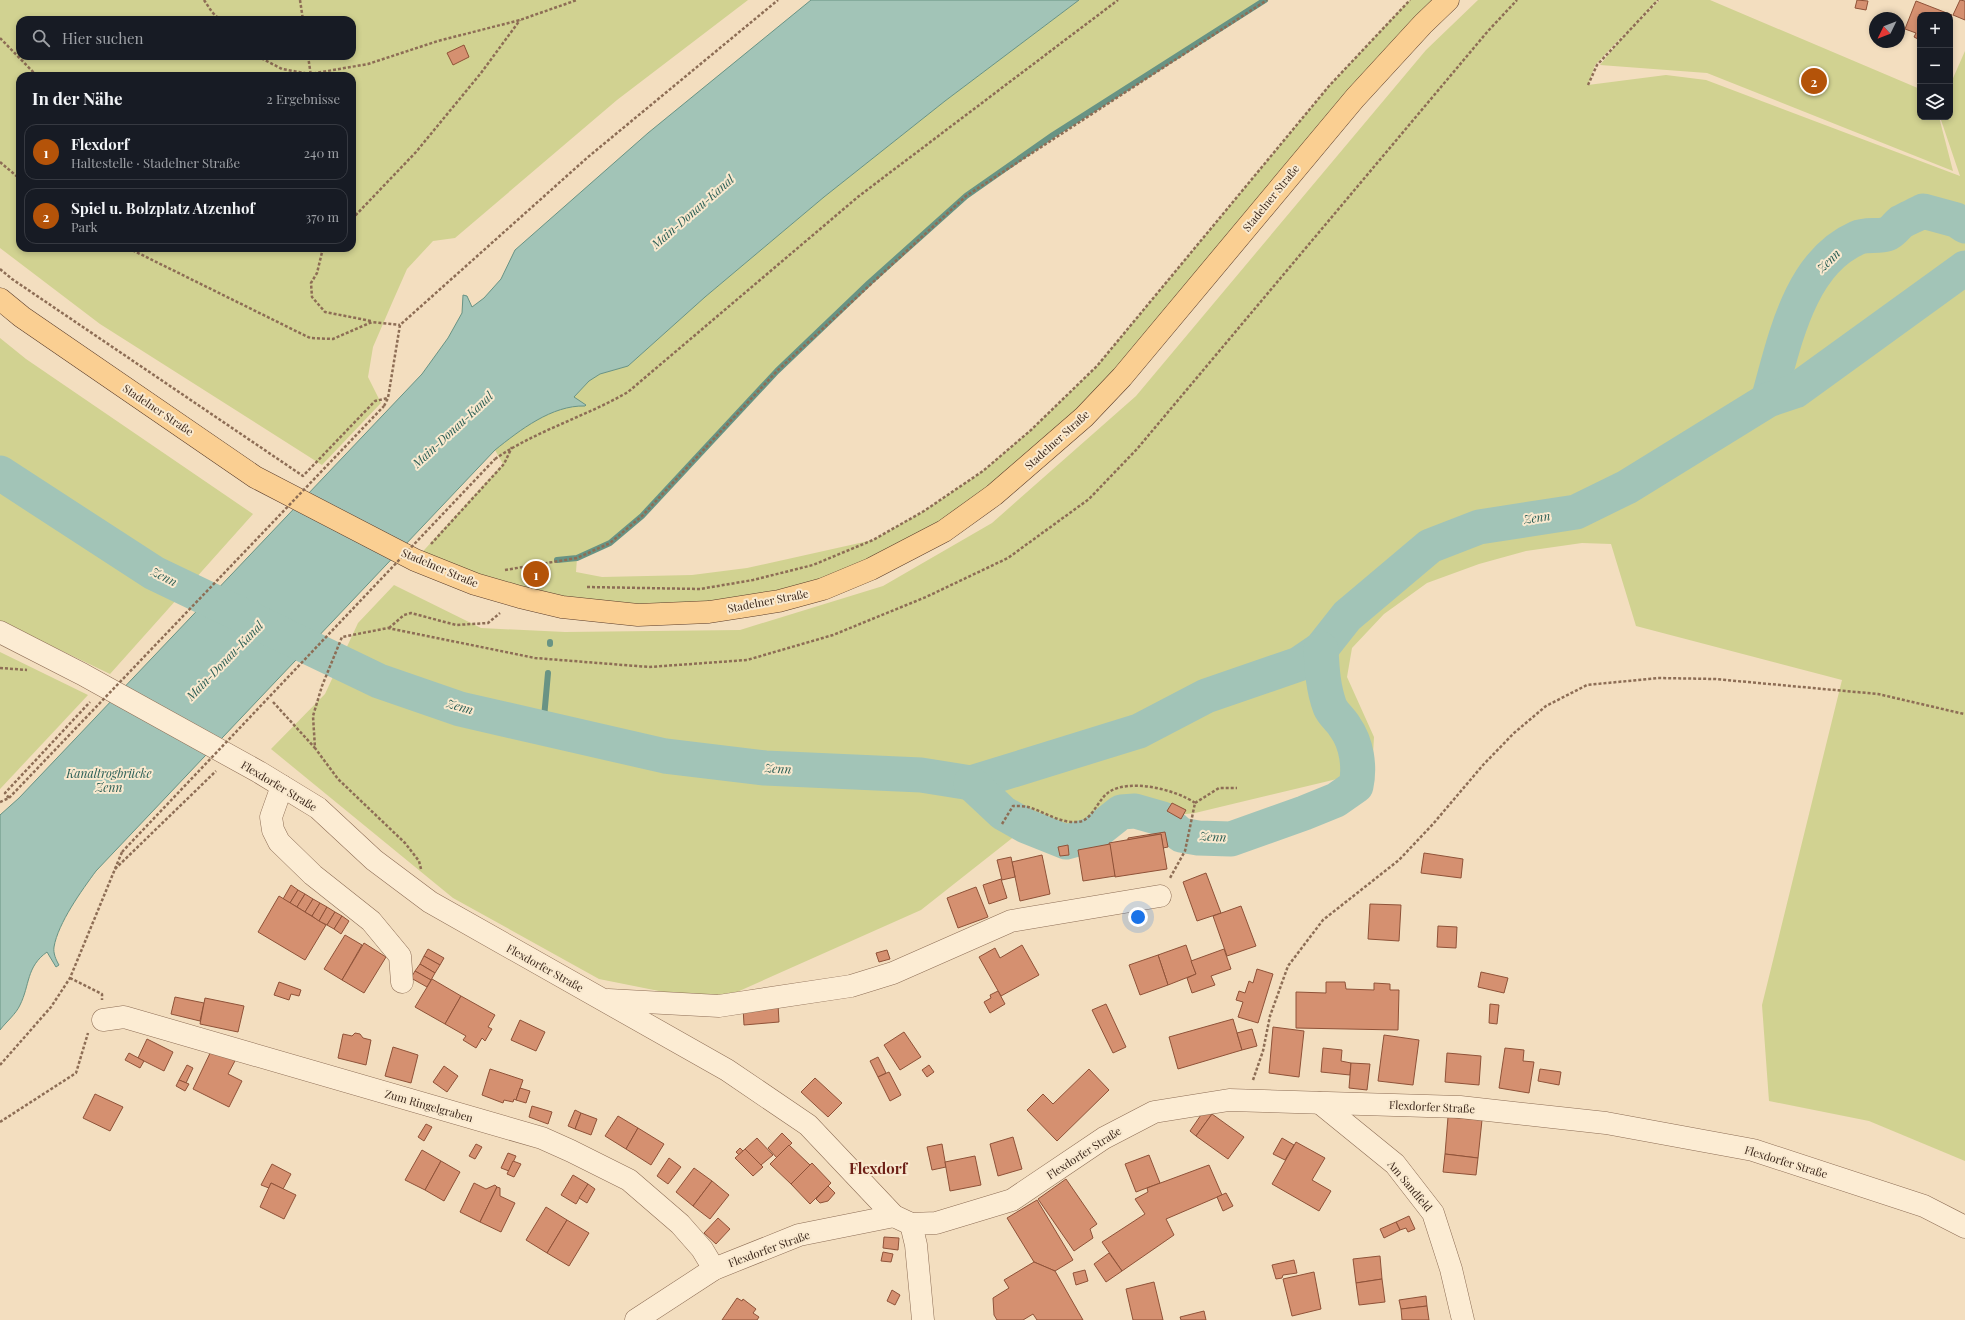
<!DOCTYPE html>
<html lang="de">
<meta charset="utf-8">
<style>
:root{--surface:#171b24;--page:#20242c;--text:#f1f3f6;--muted:#9ea1a6;--line:#363941;--accent:#b45309}
body{margin:0;font-family:"Playfair Display",serif;background:var(--page);color:var(--text)}
.controls{position:absolute;right:12px;top:12px;display:grid;overflow:hidden;border-radius:8px;box-shadow:0 2px 6px #0003}
.controls button{width:36px;height:36px;display:grid;place-items:center;padding:0;border:0;border-bottom:1px solid var(--line);background:var(--surface);color:var(--text);font:20px sans-serif}
.compass{position:absolute;left:1869px;top:12px;width:36px;height:36px;border-radius:50%;background:var(--surface);box-shadow:0 2px 6px #0003;rotate:227deg}
.you{position:absolute;left:1138px;top:917px;width:14px;height:14px;margin:-10px;border:3px solid #fff;border-radius:50%;background:#1a73e8;box-shadow:0 0 0 6px #1a73e833}
.badge{display:grid;place-items:center;width:26px;height:26px;border-radius:50%;background:var(--accent);color:#fff;font-size:13px;font-weight:700}
.pin{position:absolute;translate:-50% -50%;border:2px solid #fff;box-shadow:0 1px 4px #0006}
.list{margin:0;padding:0;list-style:none}
h2{display:flex;justify-content:space-between;align-items:center;height:52px;margin:0;padding:0 16px;font-size:17px}
h2 small{font-size:13px;font-weight:400;color:var(--muted)}
.list li{display:grid;grid-template-columns:26px 1fr auto;gap:12px;align-items:center;box-sizing:border-box;height:56px;margin:0 8px 8px;padding:0 8px;border:1px solid var(--line);border-radius:12px}
.list b{display:block;font-size:15px;white-space:nowrap}
.list p{margin:0;font-size:13px;white-space:nowrap;color:var(--muted)}
.list em{font-size:13px;font-style:normal;color:var(--muted)}
.icon{flex:none;width:22px;height:22px;fill:none;stroke:currentColor;stroke-width:2;stroke-linecap:round;stroke-linejoin:round}
.map{position:relative;flex:none;width:1965px;height:1320px;overflow:hidden}
.search{position:absolute;background:var(--surface);box-shadow:0 2px 6px #0003;left:16px;top:16px;width:340px;height:44px;display:flex;align-items:center;gap:10px;box-sizing:border-box;padding:0 14px;border-radius:12px;color:var(--muted);font-size:15px}
.panel{position:absolute;background:var(--surface);box-shadow:0 2px 6px #0003;left:16px;top:72px;width:340px;height:180px;border-radius:12px}
.map>svg:first-child{display:block}
</style>
<div class="map">
<svg width="1965" height="1320" viewBox="0 0 1965 1320">
<rect width="100%" height="100%" fill="#f3debf"/>
<g fill="#d1d291" fill-rule="evenodd">
<path d="M0 0H748L617 100 455 238 433 241 407 269 392 303 373 347 368 377 381 403 322 465 100 324 0 248ZM20 20H352V56H20ZM20 76H352V248H20Z"/>
<path d="M1079 0H1265L1053 135 966 196 869 283 777 371 642 516 610 543 577 558 576 572 602 577 692 575 747 568 873 540 924 511 983 471 1031 430 1097 366 1329 86 1398 12 1410 0H1448L1178 311 994 495 823 589 638 615 415 560 503 464 495 450C520 430 552 405 585 406V405L574 397 589 381 600 374 628 366 705 297 824 197 945 101Z"/>
<path d="M1478 0H1658L1632 27 1660 0H1710L1920 89V117H1939L1953 171 1707 73 1600 65 1628 30 1595 65 1588 85 1666 75 1706 80 1960 176 1940 117H1950V85L1965 51V1161L1869 1121 1769 1101 1762 1005 1842 680 1636 626 1611 544 1582 543 1526 551 1479 564 1427 583 1384 614 1352 648 1347 677 1374 737 1372 772 1358 774 1195 813 1020 832 921 910 728 996 664 992 599 979 453 898 271 749 325 694 358 623 394 585 481 628 565 632 740 630 883 586 992 523 1136 396 1426 50Z"/>
<path d="M0 338 26 359 253 514 110 674 0 621Z"/>
<path d="M0 652 88 695 0 789Z"/>
</g>
<path fill="#a2c4b7" stroke="#689384" d="M811 0H1079L945 101 824 197 705 297 628 366 600 374 589 381 574 397 586 405 585 406C552 405 520 430 495 450L96 871C82 890 58 923 54 947 53 953 56 960 59 965L56 967 47 952C26 967 30 985 20 1005 16 1014 6 1022 0 1030V815L19 798 422 374 448 338 462 313 463 295 467 296 472 307 484 298 501 279 515 250 648 133Z"/>
<g fill="none" stroke-linecap="round" stroke-linejoin="round">
<g stroke="#689384" stroke-width="6">
<path d="M557 560 577 558 610 543 642 516 777 371 869 283 966 196 1053 135 1265 0"/>
<path d="M550 644V642"/>
<path d="M543 729 548 673"/>
</g>
<g stroke="#a2c4b7" stroke-width="35">
<path d="M1768 400C1784 345 1798 264 1857 238 1866 234 1878 237 1887 234 1893 232 1897 225 1901 222 1908 218 1916 215 1923 211L1956 220 1965 226"/>
<path d="M0 473 154 573 379 681 460 709 665 756 765 768 921 775 971 783 1139 731 1206 696 1299 664 1321 649 1347 616 1430 546 1479 527 1576 512 1627 487 1768 400 1795 391 1965 268"/>
<path d="M971 783 1003 813 1026 826 1066 842 1092 835 1121 812 1135 811 1163 819 1181 835 1198 838 1231 839 1304 813 1336 800 1356 786C1360 767 1357 744 1345 727 1341 720 1333 714 1330 707 1323 688 1322 669 1321 649"/>
</g>
</g>
<g fill="#d59070" stroke="#8f5238">
<path d="M1857 0 1868 1 1866 10 1855 8Z"/>
<path d="M1960 0 1965 1V20L1953 15Z"/>
<path d="M1916 1 1952 15 1950 20V15H1920V40L1914 37 1916 33 1905 29Z"/>
<path d="M464 45 469 57 453 65 447 53Z"/>
<path d="M1172 803 1186 810 1181 819 1167 811Z"/>
<path d="M1165 832 1168 847 1163 848 1161 834 1128 840V838Z"/>
<path d="M1161 834 1167 869 1115 877 1109 843Z"/>
<path d="M1110 844 1115 876 1083 881 1078 850Z"/>
<path d="M1068 845 1069 855 1060 856 1058 847Z"/>
<path d="M1424 853 1463 859 1461 878 1421 873Z"/>
<path d="M1042 855 1050 894 1020 901 1012 862Z"/>
<path d="M1011 857 1015 877 1002 880 997 860Z"/>
<path d="M1206 873 1221 913 1197 921 1183 882Z"/>
<path d="M1001 879 1007 898 989 904 983 885Z"/>
<path d="M291 885 298 890 290 903 283 899Z"/>
<path d="M976 887 988 917 958 928 947 898Z"/>
<path d="M298 890 305 894 297 907 290 903Z"/>
<path d="M305 894 313 899 305 912 297 907Z"/>
<path d="M279 896 326 925 305 960 258 932Z"/>
<path d="M313 899 320 903 312 916 305 912Z"/>
<path d="M320 903 327 907 319 921 312 916Z"/>
<path d="M1370 904 1401 905 1399 941 1368 939Z"/>
<path d="M1241 906 1256 946 1227 956 1213 916Z"/>
<path d="M327 907 335 912 327 925 319 921Z"/>
<path d="M335 912 342 916 334 929 327 925Z"/>
<path d="M342 916 349 921 341 934 334 929Z"/>
<path d="M1438 926 1457 927 1456 948 1437 947Z"/>
<path d="M345 935 362 945 342 980 324 969Z"/>
<path d="M364 943 386 957 364 993 342 980Z"/>
<path d="M1022 945 1039 975 1001 996 979 957 995 948 1000 958Z"/>
<path d="M1186 945 1196 974 1168 985 1158 955Z"/>
<path d="M428 949 444 958 440 965 424 956Z"/>
<path d="M1224 949 1231 969 1211 976 1215 985 1192 993 1187 978 1196 974 1191 961Z"/>
<path d="M887 950 890 959 879 962 876 953Z"/>
<path d="M1158 955 1168 985 1140 995 1129 965Z"/>
<path d="M424 956 440 965 435 973 420 964Z"/>
<path d="M420 964 435 973 431 980 415 971Z"/>
<path d="M1257 969 1273 974 1258 1023 1238 1017 1243 1002 1236 1000 1239 991 1245 993 1249 981 1253 983Z"/>
<path d="M415 971 431 980 427 987 411 978Z"/>
<path d="M1481 972 1508 978 1504 993 1478 987Z"/>
<path d="M432 979 461 996 445 1024 415 1007Z"/>
<path d="M279 982 301 990 299 996 291 994 289 1000 274 995Z"/>
<path d="M1326 982H1345L1346 989 1374 990V983L1390 984V990H1399L1398 1030 1296 1028V992L1326 993Z"/>
<path d="M998 991 1005 1004 990 1013 984 1002 991 998 990 995Z"/>
<path d="M461 996 495 1015 488 1027 492 1029 485 1041 482 1038 476 1048 463 1040 466 1036 445 1024Z"/>
<path d="M175 997 204 1003 200 1021 171 1014Z"/>
<path d="M205 998 244 1006 238 1032 200 1024Z"/>
<path d="M778 1004 779 1022 744 1025 743 1007Z"/>
<path d="M1106 1004 1126 1047 1113 1053 1092 1010Z"/>
<path d="M1490 1004 1499 1005 1497 1024 1489 1023Z"/>
<path d="M1233 1019 1242 1050 1178 1069 1169 1037Z"/>
<path d="M520 1020 545 1032 536 1051 511 1040Z"/>
<path d="M1273 1027 1304 1031 1299 1077 1269 1073Z"/>
<path d="M1252 1029 1257 1046 1242 1050 1237 1033Z"/>
<path d="M904 1032 921 1057 900 1070 884 1045Z"/>
<path d="M355 1033 360 1034 363 1038 371 1040 366 1065 338 1058 343 1034 352 1036Z"/>
<path d="M1384 1035 1419 1040 1413 1085 1378 1081Z"/>
<path d="M147 1039 173 1052 164 1071 138 1058Z"/>
<path d="M213 1047 236 1059 228 1074 242 1081 229 1107 193 1089Z"/>
<path d="M393 1047 418 1055 411 1083 385 1076Z"/>
<path d="M1323 1048 1342 1050 1341 1061 1351 1063 1350 1075 1321 1072Z"/>
<path d="M1505 1048 1524 1050 1523 1061 1534 1062 1529 1093 1499 1088Z"/>
<path d="M129 1053 144 1061 140 1068 125 1060Z"/>
<path d="M1447 1053 1481 1056 1479 1085 1445 1082Z"/>
<path d="M878 1057 886 1073 878 1077 870 1061Z"/>
<path d="M1351 1063 1370 1064 1367 1090 1349 1088Z"/>
<path d="M187 1065 193 1068 186 1083 179 1080Z"/>
<path d="M929 1065 934 1072 927 1077 922 1070Z"/>
<path d="M444 1066 458 1076 447 1092 433 1082Z"/>
<path d="M490 1069 523 1080 516 1100 514 1099 513 1102 504 1100 503 1103 482 1095Z"/>
<path d="M1089 1069 1109 1090 1057 1141 1027 1110 1043 1094 1053 1104Z"/>
<path d="M1540 1069 1561 1072 1559 1085 1538 1081Z"/>
<path d="M889 1072 901 1095 890 1101 878 1077Z"/>
<path d="M815 1078 842 1103 828 1117 801 1092Z"/>
<path d="M179 1080 189 1084 185 1091 176 1086Z"/>
<path d="M520 1088 530 1091 526 1103 516 1100Z"/>
<path d="M95 1094 123 1107 110 1131 83 1118Z"/>
<path d="M532 1106 552 1112 548 1124 529 1117Z"/>
<path d="M575 1110 581 1113 575 1129 568 1126Z"/>
<path d="M1203 1112 1212 1114 1196 1136 1190 1131Z"/>
<path d="M581 1113 597 1119 591 1135 575 1129Z"/>
<path d="M1212 1114 1244 1137 1228 1159 1196 1136Z"/>
<path d="M618 1116 638 1128 626 1149 605 1136Z"/>
<path d="M1448 1117 1482 1120 1478 1158 1445 1154Z"/>
<path d="M426 1124 432 1127 424 1141 418 1137Z"/>
<path d="M638 1128 664 1144 651 1165 626 1149Z"/>
<path d="M782 1133 792 1143 777 1158 768 1148Z"/>
<path d="M1013 1137 1022 1169 998 1176 990 1144Z"/>
<path d="M757 1138 773 1155 761 1165 745 1149Z"/>
<path d="M1282 1138 1294 1145 1285 1160 1273 1154Z"/>
<path d="M1296 1142 1325 1158 1312 1180 1331 1191 1319 1211 1272 1184Z"/>
<path d="M476 1144 482 1147 475 1159 469 1156Z"/>
<path d="M942 1144 946 1167 932 1170 927 1147Z"/>
<path d="M789 1145 810 1165 791 1184 770 1164Z"/>
<path d="M740 1148 743 1151 739 1155 736 1152Z"/>
<path d="M745 1149 763 1167 753 1176 735 1158Z"/>
<path d="M422 1150 441 1161 425 1190 405 1180Z"/>
<path d="M508 1153 516 1156 509 1171 501 1168Z"/>
<path d="M1445 1154 1478 1158 1476 1175 1443 1172Z"/>
<path d="M1149 1155 1160 1183 1136 1192 1125 1164Z"/>
<path d="M975 1156 981 1185 950 1191 945 1162Z"/>
<path d="M669 1158 681 1167 668 1184 657 1176Z"/>
<path d="M441 1161 460 1172 444 1201 425 1190Z"/>
<path d="M513 1161 521 1164 514 1177 507 1174Z"/>
<path d="M812 1163 831 1183 810 1204 791 1184Z"/>
<path d="M272 1164 291 1174 283 1189 271 1183 269 1188 261 1185Z"/>
<path d="M1209 1165 1222 1195 1166 1219 1174 1235 1122 1271 1102 1242 1145 1214 1135 1199 1148 1192 1147 1188Z"/>
<path d="M694 1168 712 1181 693 1206 676 1192Z"/>
<path d="M573 1175 588 1184 576 1204 561 1195Z"/>
<path d="M1066 1179 1097 1224 1090 1229 1093 1238 1074 1251 1038 1199Z"/>
<path d="M712 1181 729 1195 710 1219 693 1206Z"/>
<path d="M271 1183 296 1195 284 1219 260 1207Z"/>
<path d="M474 1183 486 1189 495 1185 497 1187 480 1222 460 1212Z"/>
<path d="M588 1184 595 1189 587 1203 579 1198Z"/>
<path d="M828 1186 835 1193 828 1201 820 1203 816 1199Z"/>
<path d="M497 1187 500 1188V1196L515 1203 501 1232 480 1222Z"/>
<path d="M1226 1193 1233 1206 1223 1211 1217 1197Z"/>
<path d="M1037 1200 1073 1260 1055 1271 1034 1262 1007 1218Z"/>
<path d="M546 1207 567 1220 547 1253 526 1240Z"/>
<path d="M1409 1216 1415 1229 1408 1232 1406 1228 1400 1230 1396 1222Z"/>
<path d="M718 1218 730 1229 716 1244 704 1233Z"/>
<path d="M567 1220 589 1233 569 1266 547 1253Z"/>
<path d="M1396 1222 1400 1230 1384 1238 1380 1229Z"/>
<path d="M884 1237 899 1238 898 1250 883 1248Z"/>
<path d="M883 1252 893 1254 891 1262 881 1261Z"/>
<path d="M1109 1253 1122 1271 1106 1282 1094 1264Z"/>
<path d="M1380 1256 1382 1279 1356 1283 1353 1259Z"/>
<path d="M1294 1260 1297 1273 1283 1275 1282 1278 1276 1279 1272 1265Z"/>
<path d="M1034 1262 1055 1271 1083 1320H1037L1033 1314 1023 1320H997L994 1315 993 1298 1009 1288 1004 1280Z"/>
<path d="M1085 1270 1088 1281 1076 1285 1073 1273Z"/>
<path d="M1314 1272 1321 1309 1292 1316 1283 1279Z"/>
<path d="M1382 1279 1385 1302 1359 1305 1356 1283Z"/>
<path d="M1154 1282 1163 1320H1133L1126 1289Z"/>
<path d="M892 1290 900 1295 895 1305 887 1301Z"/>
<path d="M1426 1296 1427 1306 1401 1309 1399 1300Z"/>
<path d="M737 1298 742 1301 743 1299 756 1309 753 1313 759 1317 757 1320H722Z"/>
<path d="M1427 1306 1429 1320H1402L1401 1309Z"/>
<path d="M1204 1311 1206 1320H1181L1180 1317Z"/>
</g>
<g fill="none" stroke-linecap="round" stroke-linejoin="round">
<g stroke="#8d6d55" stroke-width="23">
<g id="minor">
<path d="M0 632 82 674 259 772 318 808 374 860 430 902 727 1070 808 1125 894 1216 911 1224 936 1223 1012 1200 1104 1138 1154 1112 1229 1100 1460 1107 1606 1123 1753 1150 1924 1206 1965 1227"/>
<path d="M282 786 271 817 273 830 279 842 313 875 371 921 400 956 402 982"/>
<path d="M608 1000 719 1006 851 986 893 973 1011 921 1160 896"/>
<path d="M103 1020 124 1017 542 1138 571 1151 629 1180 680 1224 702 1249 714 1269"/>
<path d="M1320 1103 1395 1164 1433 1213 1451 1269 1463 1320"/>
<path d="M911 1224 916 1245 923 1320"/>
<path d="M636 1320 714 1269 799 1235 894 1216"/>
</g>
</g>
<g stroke="#5a3c2a" stroke-width="23">
<path id="major" d="M0 299 22 317 255 477 415 560 475 584 520 597 562 607 638 615 709 612 779 601 823 589 871 569 944 531 994 495 1084 417 1122 377 1355 98 1423 24 1448 0"/>
</g>
<g stroke="#8d6d55" stroke-width="2.5" stroke-dasharray="3 2" stroke-linecap="butt">
<path d="M204 0 212 12 220 20"/>
<path d="M300 0 303 20"/>
<path d="M0 38 37 76"/>
<path d="M257 56 282 69 310 74 368 64 438 41 520 20 577 0"/>
<path d="M308 56 311 76"/>
<path d="M1588 85 1597 65 1658 0"/>
<path d="M0 162 20 179"/>
<path d="M352 219 416 152 481 73 520 20"/>
<path d="M128 248 310 338 333 339 372 322 400 325"/>
<path d="M323 248 317 273 311 283 312 297 325 312 371 321"/>
<path d="M0 269 12 279 303 476 375 401 388 398"/>
<path d="M384 406 388 398 400 325 588 157 778 0"/>
<path d="M495 459C535 431 585 417 628 392L859 196 1118 0"/>
<path d="M431 544 504 464 512 447"/>
<path d="M505 570 577 558 610 543 642 516 777 371 966 196 1267 0"/>
<path d="M587 587 700 589 753 580 813 565 873 540 924 511 983 471 1031 430 1097 366 1329 86 1410 0"/>
<path d="M389 628 404 615 411 613 456 625 488 623 500 613"/>
<path d="M0 668 27 670"/>
<path d="M273 702 315 748"/>
<path d="M0 802 9 798 5 793 90 702"/>
<path d="M1195 803 1219 788H1237"/>
<path d="M1002 824 1013 806C1018 806 1024 806 1028 807 1045 812 1059 823 1077 822 1092 822 1097 800 1109 792 1130 778 1177 790 1195 803L1185 851 1170 878"/>
<path d="M115 869 216 771"/>
<path d="M421 869 419 861 405 843 338 779 315 748 313 716 322 686 342 637 388 628 535 658 649 667 747 660 833 635 926 597 1008 558 1089 499 1137 449 1488 31 1517 0"/>
<path d="M70 978 102 994V1000"/>
<path d="M0 1065 51 1007 70 978 122 852"/>
<path d="M1253 1080 1263 1051 1270 1016 1288 966 1323 920 1399 860 1433 824 1483 765 1514 733 1546 706 1587 685 1658 678 1715 679 1878 694 1964 714"/>
<path d="M0 1122 76 1073 88 1033"/>
</g>
<use href="#minor" stroke="#fcecd3" stroke-width="22"/>
<use href="#major" stroke="#facf92" stroke-width="22"/>
<g stroke="#8d6d55" stroke-width="2.5" stroke-dasharray="3 2" stroke-linecap="butt">
<path d="M9 798 384 406"/>
<path d="M122 852 495 459"/>
</g>
</g>
<g text-anchor="middle" stroke-width="4" stroke-linejoin="round" paint-order="stroke">
<g font-size="11" fill="#3b271b" stroke="#f9e9cf">
<text transform="translate(1271 198) rotate(-51)" y="4">Stadelner Straße</text>
<text transform="translate(158 410) rotate(34)" y="4">Stadelner Straße</text>
<text transform="translate(1057 440) rotate(-42)" y="4">Stadelner Straße</text>
<text transform="translate(440 568) rotate(23)" y="4">Stadelner Straße</text>
<text transform="translate(768 601) rotate(-11)" y="4">Stadelner Straße</text>
<text transform="translate(279 786) rotate(31)" y="4">Flexdorfer Straße</text>
<text transform="translate(545 968) rotate(29)" y="4">Flexdorfer Straße</text>
<text transform="translate(429 1106) rotate(16)" y="4">Zum Ringelgraben</text>
<text transform="translate(1432 1107) rotate(3)" y="4">Flexdorfer Straße</text>
<text transform="translate(1084 1153) rotate(-33)" y="4">Flexdorfer Straße</text>
<text transform="translate(1786 1162) rotate(17)" y="4">Flexdorfer Straße</text>
<text transform="translate(1410 1186) rotate(50)" y="4">Am Sandfeld</text>
<text transform="translate(769 1249) rotate(-20)" y="4">Flexdorfer Straße</text>
</g>
<g font-size="12" font-style="italic" fill="#295d54" stroke="#f9e9cf">
<text transform="translate(693 212) rotate(-41)" y="4">Main-Donau-Kanal</text>
<text transform="translate(1829 261) rotate(-45)" y="4">Zenn</text>
<text transform="translate(453 430) rotate(-43)" y="4">Main-Donau-Kanal</text>
<text transform="translate(1537 518) rotate(-9)" y="4">Zenn</text>
<text transform="translate(164 577) rotate(27)" y="4">Zenn</text>
<text transform="translate(225 661) rotate(-46)" y="4">Main-Donau-Kanal</text>
<text transform="translate(460 707) rotate(16)" y="4">Zenn</text>
<text transform="translate(778 769) rotate(3)" y="4">Zenn</text>
<text x="109" y="778">Kanaltrogbrücke<tspan x="109" dy="14">Zenn</tspan></text>
<text transform="translate(1213 837) rotate(3)" y="4">Zenn</text>
</g>
<g font-size="15" font-weight="bold" fill="#6d1f16" stroke="#f9e9cf">
<text x="878" y="1174">Flexdorf</text>
</g>
</g>
</svg>
<div class="controls">
<button>+</button>
<button>−</button>
<button><svg class="icon" aria-label="layers" viewBox="0 0 24 24"><path d="M12 4l9 5-9 5-9-5zM3 14l9 5 9-5"/></svg></button>
</div>
<svg class="compass" viewBox="-18 -18 36 36"><path d="M0-13l5 13h-10z" fill="#e53935"/><path d="M0 13l5-13h-10z" fill="#9ea1a6"/></svg>
<div class="you"></div>
<div class="pin badge" style="left:536px;top:574px">1</div>
<div class="pin badge" style="left:1814px;top:81px">2</div>
<div class="search"><svg class="icon" aria-label="search" viewBox="0 0 24 24"><circle cx="10" cy="10" r="6"/><path d="M15 15l6 6"/></svg>Hier suchen</div>
<section class="panel">
<h2>In der Nähe<small>2 Ergebnisse</small></h2>
<ul class="list">
<li><span class="badge">1</span><div><b>Flexdorf</b><p>Haltestelle · Stadelner Straße</p></div><em>240 m</em></li>
<li><span class="badge">2</span><div><b>Spiel u. Bolzplatz Atzenhof</b><p>Park</p></div><em>370 m</em></li>
</ul>
</section>
</div>
